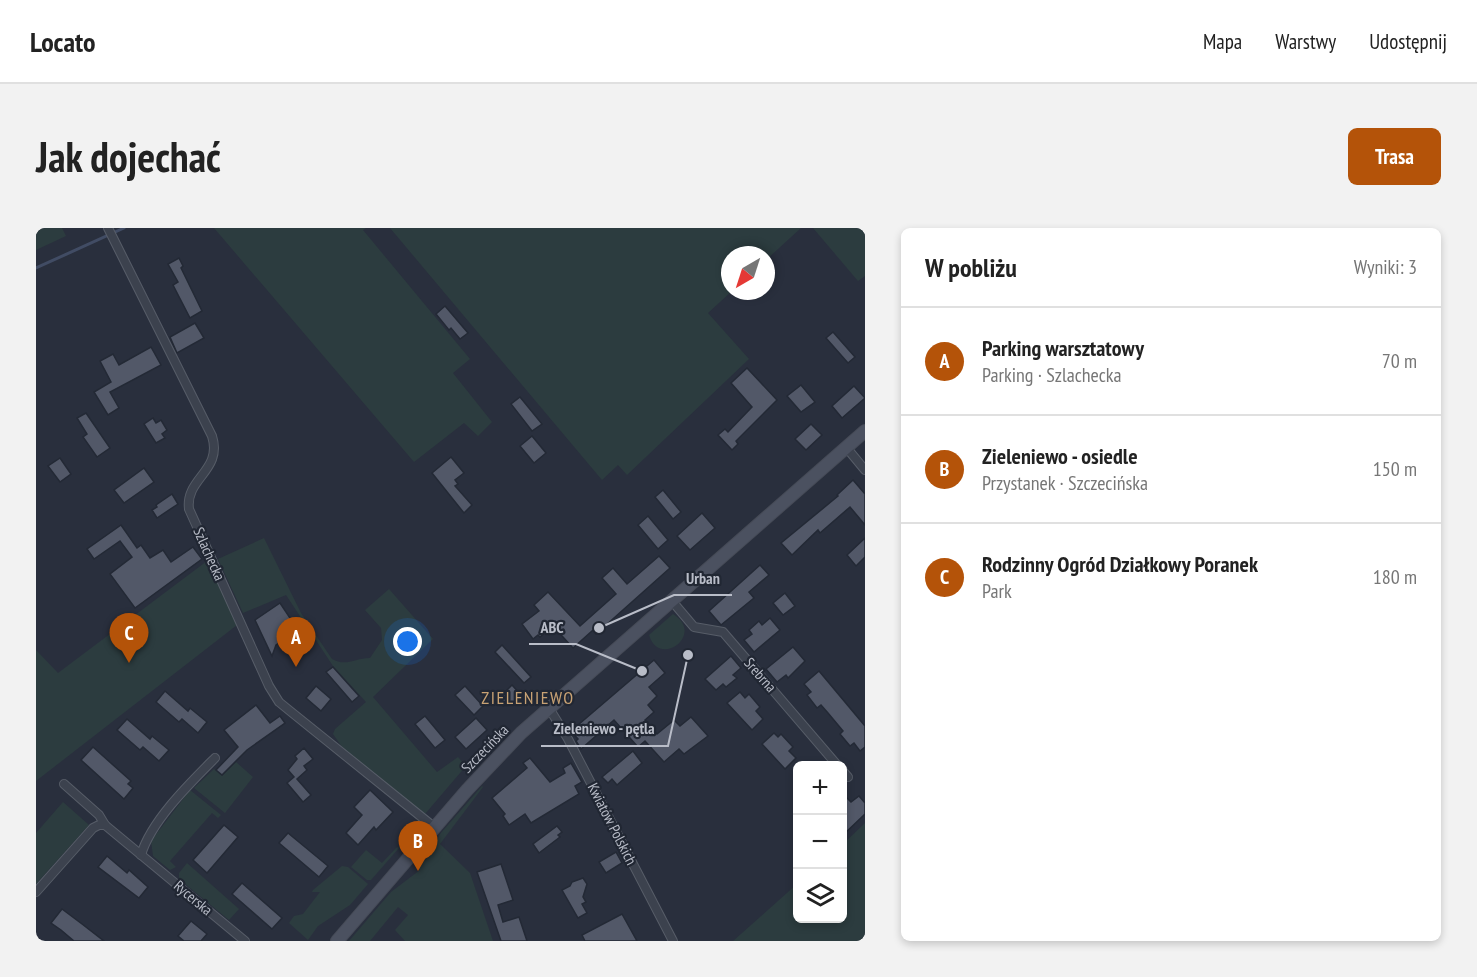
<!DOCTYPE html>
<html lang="pl">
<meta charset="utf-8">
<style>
:root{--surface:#fff;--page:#f2f2f2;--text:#222;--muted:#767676;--line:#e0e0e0;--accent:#b45309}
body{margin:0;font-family:"PT Sans Narrow",sans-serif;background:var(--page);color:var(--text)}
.controls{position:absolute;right:18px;bottom:18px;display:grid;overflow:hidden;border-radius:9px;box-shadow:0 3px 9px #0003}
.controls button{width:54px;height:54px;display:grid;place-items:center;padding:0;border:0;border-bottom:2px solid var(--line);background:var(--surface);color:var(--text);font:30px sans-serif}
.compass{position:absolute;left:685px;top:18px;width:54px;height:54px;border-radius:50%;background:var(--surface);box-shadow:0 3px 9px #0003;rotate:219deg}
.you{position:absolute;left:372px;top:414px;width:21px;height:21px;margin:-15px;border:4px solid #fff;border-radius:50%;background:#1a73e8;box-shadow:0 0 0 9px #1a73e833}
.badge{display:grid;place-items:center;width:39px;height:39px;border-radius:50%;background:var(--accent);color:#fff;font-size:20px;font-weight:700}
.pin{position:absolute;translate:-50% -50px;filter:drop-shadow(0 2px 3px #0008)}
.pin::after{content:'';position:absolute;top:32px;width:21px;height:18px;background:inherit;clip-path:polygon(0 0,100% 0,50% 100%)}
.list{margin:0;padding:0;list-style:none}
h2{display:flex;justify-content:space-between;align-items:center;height:78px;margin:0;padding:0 24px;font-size:26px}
h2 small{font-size:20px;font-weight:400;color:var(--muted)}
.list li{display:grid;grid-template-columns:39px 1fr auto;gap:18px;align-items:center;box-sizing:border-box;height:108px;padding:0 24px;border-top:2px solid var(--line)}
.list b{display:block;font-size:22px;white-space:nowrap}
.list p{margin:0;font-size:20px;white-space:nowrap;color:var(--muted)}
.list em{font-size:20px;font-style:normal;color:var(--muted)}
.icon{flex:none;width:33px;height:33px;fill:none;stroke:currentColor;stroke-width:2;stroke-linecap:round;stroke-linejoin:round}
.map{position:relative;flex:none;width:829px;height:713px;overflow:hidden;border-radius:9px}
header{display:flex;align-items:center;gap:36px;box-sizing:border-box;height:84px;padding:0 30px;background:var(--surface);border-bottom:2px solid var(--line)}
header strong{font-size:28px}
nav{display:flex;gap:33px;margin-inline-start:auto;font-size:21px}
.intro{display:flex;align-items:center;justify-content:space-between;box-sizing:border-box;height:144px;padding:0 36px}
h1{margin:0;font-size:42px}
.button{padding:15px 27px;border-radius:9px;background:var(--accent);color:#fff;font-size:21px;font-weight:700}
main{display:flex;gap:36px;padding:0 36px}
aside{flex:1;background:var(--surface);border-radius:9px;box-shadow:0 3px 9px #0003}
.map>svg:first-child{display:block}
</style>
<header>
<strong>Locato</strong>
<nav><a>Mapa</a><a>Warstwy</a><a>Udostępnij</a></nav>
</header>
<div class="intro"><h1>Jak dojechać</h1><a class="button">Trasa</a></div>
<main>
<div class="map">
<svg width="829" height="713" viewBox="0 0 829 713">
<rect width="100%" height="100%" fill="#292f3d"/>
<g fill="#2c3c3f">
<path d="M0 0H26L30 8 0 22Z"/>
<path d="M178 0H330L327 2 434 131 417 145 456 194 442 208 428 195 378 234Z"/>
<path d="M354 0H765L730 32V27H694V63H696L672 85 713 131 591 247 582 237 566 252Z"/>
<path d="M777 0H829V48L822 53Z"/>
<path d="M228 310 265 385 296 431C310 439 319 430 334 430L346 412 345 400 329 382 353 361 397 411 337 469 401 544 422 529 430 538 389 586 306 519 297 506 299 501 330 474 297 438 250 367 207 385 182 331Z"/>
<path d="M171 333 201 397 0 553V422L22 445Z"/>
<path d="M637 386C670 406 623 441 613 407Z"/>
<path d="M200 534 217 549 189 585 158 560 178 541 186 548Z"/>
<path d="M446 558 447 559 404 616 434 645 457 713H369L359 702 372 687 362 679 334 713H313L355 664 384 642 382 640 394 626 404 606Z"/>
<path d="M154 562 185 587 182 590 176 585 134 633 140 639 134 642 117 628 115 613Z"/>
<path d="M27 574 53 597 0 656V605Z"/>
<path d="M829 595V713H697L761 656 762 690H806L807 616Z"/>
<path d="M361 619 363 620 335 652H331L315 639 330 622 346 635Z"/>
<path d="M151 635 203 681 193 692 143 651V645Z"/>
<path d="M306 638 312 639 332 656 314 677 282 698 272 712 253 695 258 688 267 686 284 664H276L277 662Z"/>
</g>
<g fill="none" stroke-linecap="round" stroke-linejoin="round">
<path stroke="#414c64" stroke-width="3" d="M0 40 88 0"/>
</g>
<g fill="#525868" stroke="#232935" stroke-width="1.5">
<path d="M143 30 147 38 145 40 166 83 154 90 137 57 142 54 132 36Z"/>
<path d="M409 78 432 105 424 111 415 100 413 102 400 86Z"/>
<path d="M159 95 168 110 141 125 134 109Z"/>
<path d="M797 104 819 129 812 135 790 110Z"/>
<path d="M115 119 125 137 74 164 83 180 72 187 58 164 75 154 64 133 77 126 83 137Z"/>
<path d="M711 140 741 172 700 213 702 216 696 222 682 207 689 201 692 204 716 179 695 155Z"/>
<path d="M765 157 779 174 765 184 751 168Z"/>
<path d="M818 158 829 170 806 190 796 178Z"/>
<path d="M484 169 506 196 496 203 475 176Z"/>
<path d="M50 185 74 220 61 229 47 209 51 206 41 190Z"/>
<path d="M117 190 120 195 125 192 131 202 126 206 129 210 120 215 108 196Z"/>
<path d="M775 196 786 207 770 222 759 211Z"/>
<path d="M496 208 510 225 498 235 484 218Z"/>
<path d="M415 229 428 245 419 252 422 256 419 258 436 277 428 285 396 245Z"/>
<path d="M24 230 35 246 24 254 12 238Z"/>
<path d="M108 240 118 254 88 275 78 262Z"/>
<path d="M817 252 829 266V297L814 279 784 305 782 302 756 327 745 315 802 268 801 267Z"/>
<path d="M627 262 645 284 637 291 619 269Z"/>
<path d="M136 266 142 276 121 290 116 282 121 279 120 277Z"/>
<path d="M666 285 679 300 654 322 641 308Z"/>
<path d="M612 288 632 312 622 321 602 297Z"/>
<path d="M85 297 101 320 105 317 114 330 127 322 135 334 157 319 166 331 99 380 74 346 96 329 84 313 58 331 51 321Z"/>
<path d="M829 310V329L820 338 811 327Z"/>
<path d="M623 328 634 340 560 406 557 402 537 420 517 398 504 409 502 407 497 411 486 396 503 383 498 377 512 364 544 398 580 366 566 350 577 340 591 356Z"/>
<path d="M724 337 733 347 713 364 718 370 685 397 673 383Z"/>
<path d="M749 365 759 378 747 387 737 375Z"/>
<path d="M244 375 262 402 240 417 236 428 219 392Z"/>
<path d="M734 390 744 402 718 424 708 412 716 406 713 402 723 393 726 397Z"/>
<path d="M466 417 495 449 488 455 459 424Z"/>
<path d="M757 419 769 433 752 450 750 447 741 454 730 441Z"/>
<path d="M695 428 705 440 697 447 701 450 690 459 687 456 680 462 669 451Z"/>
<path d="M618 432 629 445 613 459 621 468 612 477 618 484 609 492 621 506 638 492 644 498 655 489 672 508 648 526 643 521 628 534 609 513 602 519 578 492 545 521 540 513 542 511 535 503Z"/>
<path d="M297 439 323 468 316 474 290 444Z"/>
<path d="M783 443 829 498V519L824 523 818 515 814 518 804 506 807 503 792 485 785 477 781 480 771 467 775 464 768 456Z"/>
<path d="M476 457 485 467 474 477 467 478 462 471Z"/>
<path d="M280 458 295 471 285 483 270 470Z"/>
<path d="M429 458 447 478 438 487 419 467Z"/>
<path d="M129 463 152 483 154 480 171 494 162 505 146 491 143 494 120 474Z"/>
<path d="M704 464 709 470 713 466 724 479 720 483 727 491 716 502 691 475Z"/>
<path d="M220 477 234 495 244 488 249 495 211 522 186 547 180 542 202 519 188 502Z"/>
<path d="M389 488 409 512 399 520 379 496Z"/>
<path d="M440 490 451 502 430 521 419 509Z"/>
<path d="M91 491 114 511 116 508 133 522 123 533 107 519 104 522 81 502Z"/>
<path d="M738 505 742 509 745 506 757 519 753 523 760 530 749 541 726 516Z"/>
<path d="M57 519 95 553 92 556 97 560 88 571 45 532Z"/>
<path d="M268 520 277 531 268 538 271 542 261 551 275 567 267 574 251 555 258 549 252 542 261 531 259 528Z"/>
<path d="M597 523 606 535 581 557 576 551 572 555 566 549Z"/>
<path d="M494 530 514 554 529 545 527 540 535 535 546 554 539 558 543 566 495 595 489 586 473 597 467 588 469 586 456 570 491 540 487 535Z"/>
<path d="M334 562 357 584 340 602 338 599 322 617 310 605 326 587 318 579Z"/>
<path d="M823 568 829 575V586L807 607V574L811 570 815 574Z"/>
<path d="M188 597 202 609 171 645 157 632Z"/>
<path d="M521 598 526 604 522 607 524 609 503 625 497 616Z"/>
<path d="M252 605 292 638 283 649 243 615Z"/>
<path d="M580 624 586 635 570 645 563 634Z"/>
<path d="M71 628 91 645 93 642 112 659 103 670 62 639Z"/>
<path d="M465 636 477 672 462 677 467 694 483 689 491 713H465L441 644Z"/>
<path d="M547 650 551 656 547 669 550 674 546 676 551 685 542 690 526 662 534 658 536 654Z"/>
<path d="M206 655 246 690 236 701 196 666Z"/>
<path d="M26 681 46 696 68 713H38L25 702 15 695Z"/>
<path d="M586 686 601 713H549L546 707Z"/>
<path d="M155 693 171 706 165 713H148L142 708Z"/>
</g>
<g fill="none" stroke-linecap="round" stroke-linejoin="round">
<g stroke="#575d68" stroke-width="10">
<g id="street">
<path d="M72 0 176 208C187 243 149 250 153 281L233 458 243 474 254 483 398 599"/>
<path d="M810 219 829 242"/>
<path d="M636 373 658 399 687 404 802 538"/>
<path d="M513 480 532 511 637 713"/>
<path d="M806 542 812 549"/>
<path d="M28 556 63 587 69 597 209 713"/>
<path d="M105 627C115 593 154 555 179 530"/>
<path d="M0 664 57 600 63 597H69"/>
</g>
</g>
<g stroke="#464b57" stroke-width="14">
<path id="secondary" d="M301 713 431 562 485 505 829 203"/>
</g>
<use href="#street" stroke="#3c424e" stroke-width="8"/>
<use href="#secondary" stroke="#4b5160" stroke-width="12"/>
</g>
<g text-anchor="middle" stroke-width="4.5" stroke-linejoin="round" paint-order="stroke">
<g font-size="15" fill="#b9bdc8" stroke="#212733">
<text transform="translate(173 326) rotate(66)" y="5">Szlachecka</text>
<text transform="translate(724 447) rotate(49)" y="5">Srebrna</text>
<text transform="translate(449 521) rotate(-46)" y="5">Szczecińska</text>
<text transform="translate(576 596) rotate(63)" y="5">Kwiatów Polskich</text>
<text transform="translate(157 670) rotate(40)" y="5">Rycerska</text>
</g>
<g font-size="18" letter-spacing="1.5" fill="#c8a274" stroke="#212733">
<text x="492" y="476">ZIELENIEWO</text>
</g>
</g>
<path fill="none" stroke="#b9bdc8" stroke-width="2" d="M563 400L638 367H696M606 443L540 416H493M652 427L632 518H505"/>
<g fill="#b9bdc8" stroke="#212733" stroke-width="2">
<circle cx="563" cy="400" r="6"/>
<circle cx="606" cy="443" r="6"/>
<circle cx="652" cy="427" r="6"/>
</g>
<g font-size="16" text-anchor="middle" font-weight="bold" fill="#b9bdc8" stroke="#212733" stroke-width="4.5" stroke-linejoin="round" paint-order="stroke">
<text x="667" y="356">Urban</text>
<text x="516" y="405">ABC</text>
<text x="568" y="506">Zieleniewo - pętla</text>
</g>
</svg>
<div class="controls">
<button>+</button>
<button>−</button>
<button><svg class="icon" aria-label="layers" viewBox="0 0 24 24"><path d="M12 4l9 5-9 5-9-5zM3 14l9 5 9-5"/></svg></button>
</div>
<svg class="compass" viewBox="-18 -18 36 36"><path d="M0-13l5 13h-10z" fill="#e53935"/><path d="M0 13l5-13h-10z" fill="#767676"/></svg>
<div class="you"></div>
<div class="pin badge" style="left:260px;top:439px">A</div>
<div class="pin badge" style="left:382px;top:643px">B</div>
<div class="pin badge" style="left:93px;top:435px">C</div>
</div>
<aside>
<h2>W pobliżu<small>Wyniki: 3</small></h2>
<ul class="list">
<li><span class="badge">A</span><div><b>Parking warsztatowy</b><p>Parking · Szlachecka</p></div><em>70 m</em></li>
<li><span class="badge">B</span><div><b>Zieleniewo - osiedle</b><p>Przystanek · Szczecińska</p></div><em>150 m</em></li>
<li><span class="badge">C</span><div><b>Rodzinny Ogród Działkowy Poranek</b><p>Park</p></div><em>180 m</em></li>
</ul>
</aside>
</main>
